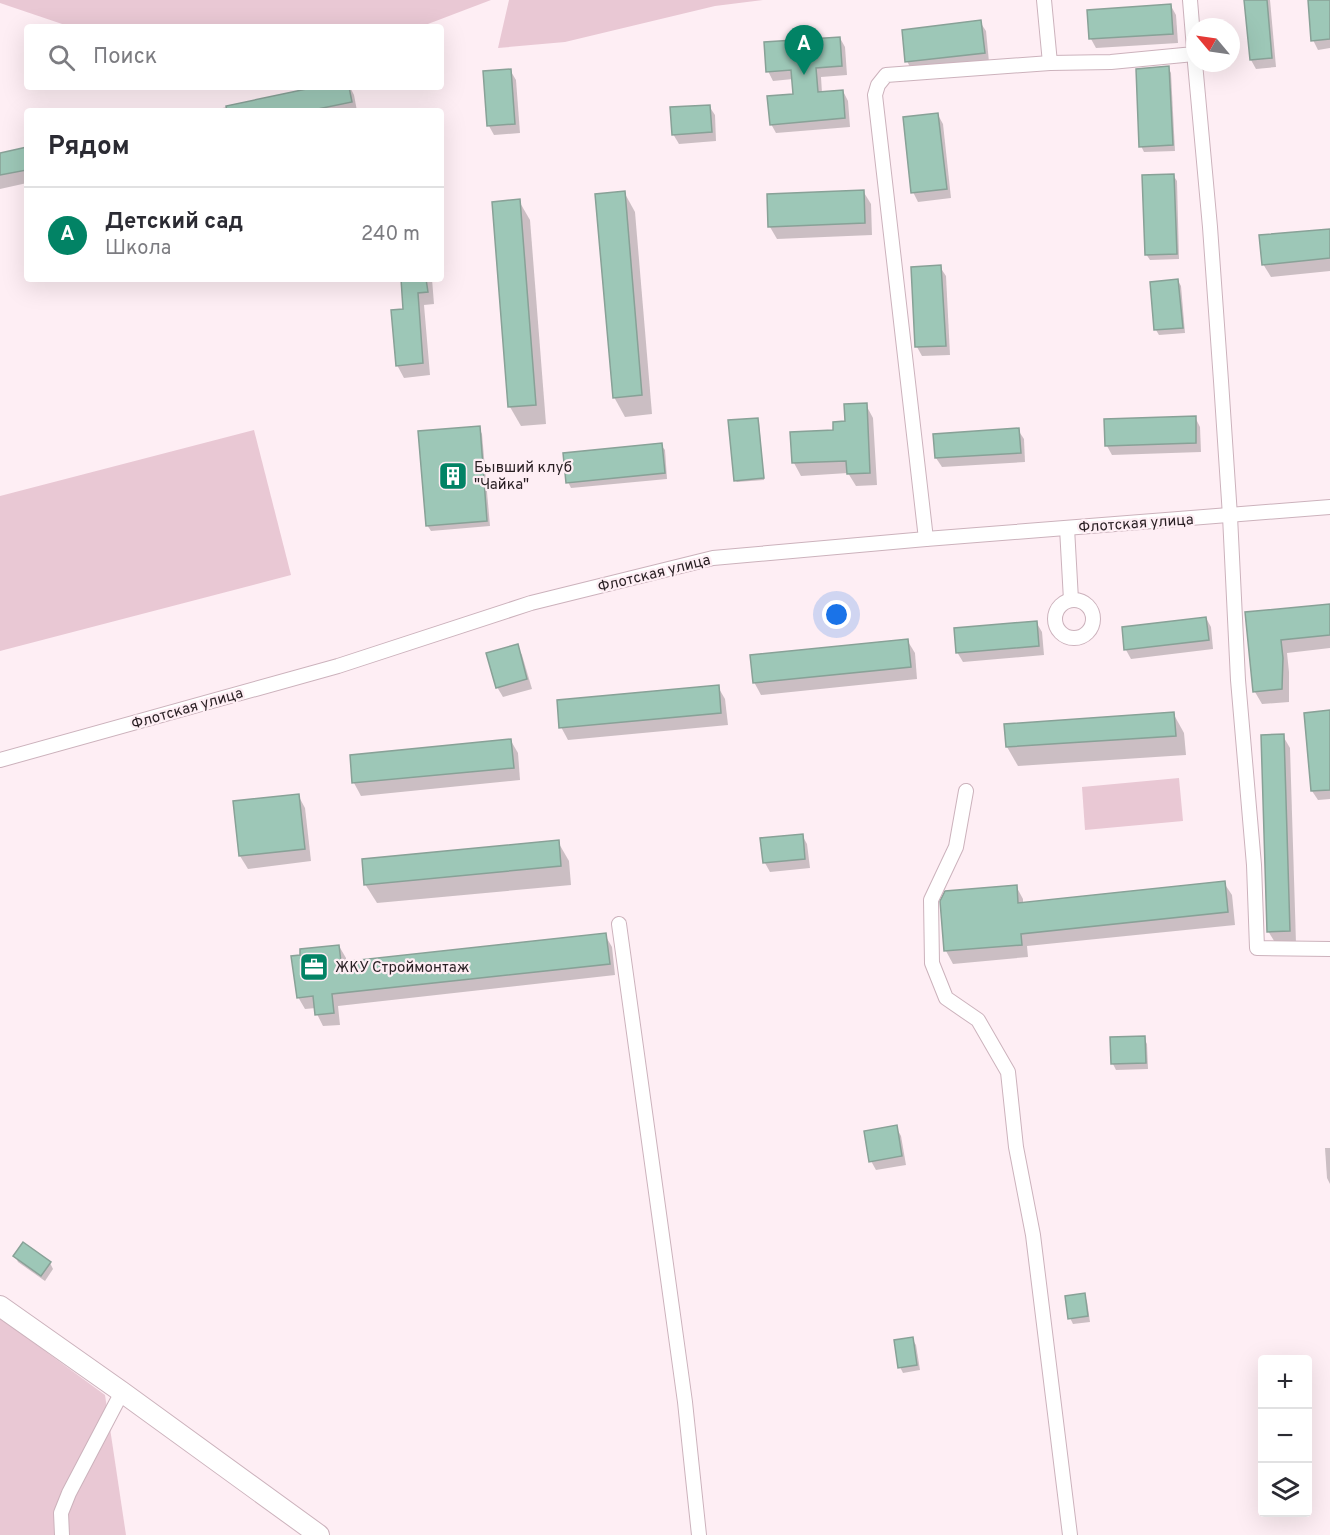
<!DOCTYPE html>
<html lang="ru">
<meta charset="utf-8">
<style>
:root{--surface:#fff;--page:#f7f7f7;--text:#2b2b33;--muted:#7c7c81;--line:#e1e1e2;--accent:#028365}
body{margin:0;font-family:Overpass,sans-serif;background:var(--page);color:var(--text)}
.controls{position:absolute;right:18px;bottom:18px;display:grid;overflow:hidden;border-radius:6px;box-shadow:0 6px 24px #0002}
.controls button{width:54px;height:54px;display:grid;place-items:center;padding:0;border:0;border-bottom:2px solid var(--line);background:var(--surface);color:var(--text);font:30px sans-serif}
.compass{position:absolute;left:1186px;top:18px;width:54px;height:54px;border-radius:50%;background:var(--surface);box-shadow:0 6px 24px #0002;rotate:299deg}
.you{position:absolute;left:837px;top:615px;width:21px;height:21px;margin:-15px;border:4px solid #fff;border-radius:50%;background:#1a73e8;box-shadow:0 0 0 9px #1a73e833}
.badge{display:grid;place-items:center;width:39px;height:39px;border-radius:50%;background:var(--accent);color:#fff;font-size:20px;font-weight:700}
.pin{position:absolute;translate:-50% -50px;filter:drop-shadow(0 2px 3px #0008)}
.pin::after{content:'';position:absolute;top:32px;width:21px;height:18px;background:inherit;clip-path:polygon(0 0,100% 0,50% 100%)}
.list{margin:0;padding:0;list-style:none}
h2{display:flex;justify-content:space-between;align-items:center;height:78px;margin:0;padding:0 24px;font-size:26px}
h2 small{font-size:20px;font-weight:400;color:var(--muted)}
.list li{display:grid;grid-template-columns:39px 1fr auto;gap:18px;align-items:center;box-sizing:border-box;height:96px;padding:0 24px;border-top:2px solid var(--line)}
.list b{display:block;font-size:22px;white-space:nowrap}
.list p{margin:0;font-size:20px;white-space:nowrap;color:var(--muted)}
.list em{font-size:20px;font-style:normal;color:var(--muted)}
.icon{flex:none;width:33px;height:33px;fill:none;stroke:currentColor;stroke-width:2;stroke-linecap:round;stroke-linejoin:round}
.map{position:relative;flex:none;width:1330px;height:1535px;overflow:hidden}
.search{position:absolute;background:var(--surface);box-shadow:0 6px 24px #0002;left:24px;top:24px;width:420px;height:66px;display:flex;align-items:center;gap:15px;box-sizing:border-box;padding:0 21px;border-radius:6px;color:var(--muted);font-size:22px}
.panel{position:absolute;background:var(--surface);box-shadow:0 6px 24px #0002;left:24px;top:108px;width:420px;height:174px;border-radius:6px}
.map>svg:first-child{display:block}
</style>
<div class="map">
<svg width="1330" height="1535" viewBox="0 0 1330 1535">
<rect width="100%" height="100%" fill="#feeef4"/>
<g fill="#e9c8d4">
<path d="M0 0H491L420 27H71L0 3Z"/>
<path d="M509 0H763L715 6 565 42 498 48Z"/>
<path d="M254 430 291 575 0 651V496Z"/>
<path d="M1179 778 1183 821 1085 830 1082 787Z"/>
<path d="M0 1318 105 1395 126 1535H0Z"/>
</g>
<g fill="#0003">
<path d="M1246 0H1270L1276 67 1256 69 1251 60Z"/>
<path d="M1309 0H1330V48L1318 50 1313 40Z"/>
<path d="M1171 6 1176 15 1178 43 1096 48 1091 39Z"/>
<path d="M980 22 986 31 989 62 912 71 907 61Z"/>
<path d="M840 38 845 47 847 75 821 77 822 93 843 91 848 101 850 127 776 133 771 124 794 95 793 79 773 81 768 71Z"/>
<path d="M1168 67 1171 73 1175 151 1144 152 1141 146Z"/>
<path d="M510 70 516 80 520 133 494 135 489 126Z"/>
<path d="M323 87H350L354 95 357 111H208Z"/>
<path d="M709 106 715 115 716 141 679 144 673 134Z"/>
<path d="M938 115 943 124 951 198 918 202 913 192Z"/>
<path d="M27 149V183L0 189V154Z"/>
<path d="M1173 175 1177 181 1179 259 1150 260 1146 254Z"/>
<path d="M863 191 871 204 872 235 777 239 770 227Z"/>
<path d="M624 192 635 212 652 414 625 417 614 397Z"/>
<path d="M519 201 530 220 546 424 521 426 510 407 494 203Z"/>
<path d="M1330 230V271L1271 277 1263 264Z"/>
<path d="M940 267 946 276 950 355 922 356 917 347Z"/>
<path d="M402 279H432L434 304 424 305 430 375 404 378 397 365 405 310Z"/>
<path d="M1178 281 1181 286 1185 333 1159 335 1156 330Z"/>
<path d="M866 405 873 418 877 485 856 486 848 473 801 476 794 463 846 423Z"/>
<path d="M1195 417 1200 427 1201 452 1112 455 1107 446Z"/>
<path d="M757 419 759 422 764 480 737 482 735 480Z"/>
<path d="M479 428 482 434 490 526 431 531 427 525Z"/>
<path d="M1018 430 1024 439 1025 462 942 467 936 458Z"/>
<path d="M661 445 665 450 667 479 571 488 568 482Z"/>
<path d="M1330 606V648L1287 653 1289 672V702L1262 704 1255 692 1247 614Z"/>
<path d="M1206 618 1211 627 1213 649 1131 659 1126 650Z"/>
<path d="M1036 622 1042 632 1044 655 963 662 957 652Z"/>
<path d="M907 640 915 653 917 679 761 695 754 682Z"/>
<path d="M517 646 522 655 532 689 503 697 497 687Z"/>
<path d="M718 687 725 699 728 725 568 740 561 727Z"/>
<path d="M1330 712V799L1318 800 1312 791Z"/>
<path d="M1173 713 1184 733 1186 755 1018 766 1007 747 1006 725Z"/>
<path d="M1283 736 1290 748 1296 943 1276 944 1268 931Z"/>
<path d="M511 741 518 753 520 780 361 796 354 783 351 756Z"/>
<path d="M298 795 305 808 311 861 248 869 240 856 234 803Z"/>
<path d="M802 835 807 844 810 868 770 872 765 863Z"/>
<path d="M558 842 569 861 571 885 377 903 365 884Z"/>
<path d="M1224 883 1232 895 1235 925 1027 946 1028 957 953 964 946 951 1016 886 1023 899V903Z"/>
<path d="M605 935 612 947 615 975 338 1006 340 1025 323 1026 317 1014 316 1008 305 1009 298 997 339 946 346 958V963Z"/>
<path d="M1144 1038 1147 1044 1148 1069 1116 1070 1113 1064Z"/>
<path d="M896 1127 901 1136 906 1165 876 1170 871 1161Z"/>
<path d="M1325 1148H1330V1184L1327 1178Z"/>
<path d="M15 1256 50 1263 53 1269 45 1281 18 1262Z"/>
<path d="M1084 1295 1087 1301 1090 1322 1073 1324 1070 1318Z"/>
<path d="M912 1339 916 1345 920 1370 903 1373 900 1367Z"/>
</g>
<g fill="#9dc7b7" stroke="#88a197" stroke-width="1.5">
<path d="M1244 0H1267L1272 58 1250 60Z"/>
<path d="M1308 0H1330V39L1311 41Z"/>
<path d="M1171 4 1173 34 1089 39 1087 10Z"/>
<path d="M981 20 985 53 905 62 902 30Z"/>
<path d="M840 37 842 66 816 68 818 92 843 90 845 118 770 125 767 96 793 94 791 70 766 72 764 42Z"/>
<path d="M1169 66 1173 145 1139 147 1136 69Z"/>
<path d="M511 69 515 124 487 126 483 71Z"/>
<path d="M316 87H349L352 102 308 111H227L226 106Z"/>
<path d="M710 105 712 132 672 135 670 107Z"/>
<path d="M938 113 947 189 911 193 903 117Z"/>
<path d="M27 147V170L0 175V153Z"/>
<path d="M1174 174 1177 254 1145 255 1142 175Z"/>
<path d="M864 190 865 223 768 227 767 194Z"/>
<path d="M625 191 642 395 613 398 595 194Z"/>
<path d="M520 199 536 405 508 407 492 202Z"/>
<path d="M1330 229V258L1262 265 1259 235Z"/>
<path d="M941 265 946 346 915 347 911 267Z"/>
<path d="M401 279H426L428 292 418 293 423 363 396 366 391 310 403 309Z"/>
<path d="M1178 279 1183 328 1154 330 1150 282Z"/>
<path d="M867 403 870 473 847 474 846 461 792 463 790 432 833 430V422L845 421 844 404Z"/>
<path d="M1196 416V443L1105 446 1104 419Z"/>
<path d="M758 418 764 478 734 481 728 420Z"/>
<path d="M480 426 487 521 426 526 418 431Z"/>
<path d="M1019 428 1021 453 935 458 933 434Z"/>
<path d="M662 443 665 473 566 483 563 453Z"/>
<path d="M1330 604V635L1281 640 1283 658 1282 689 1253 692 1245 612Z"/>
<path d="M1206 617 1209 640 1124 650 1122 627Z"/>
<path d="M1037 621 1039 646 956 653 954 628Z"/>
<path d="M908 639 911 667 753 683 750 655Z"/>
<path d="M518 644 527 679 496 688 486 653Z"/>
<path d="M719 685 721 713 559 728 557 700Z"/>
<path d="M1330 710V790L1311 791 1304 713Z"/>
<path d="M1174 712 1176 736 1006 747 1004 724Z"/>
<path d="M1284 734 1290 931 1267 932 1261 735Z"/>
<path d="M511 739 514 768 352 783 350 755Z"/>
<path d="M299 794 305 849 239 856 233 801Z"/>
<path d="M803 834 805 859 763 863 760 838Z"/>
<path d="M559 840 561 866 364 885 362 859Z"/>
<path d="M1225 881 1228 912 1021 934 1022 945 944 951 940 901 945 891 1017 885 1018 903Z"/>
<path d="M606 933 610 964 332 994 334 1013 315 1015 313 996 297 998 291 956 300 955V949L339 945 341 962Z"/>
<path d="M1145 1036 1146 1063 1111 1064 1110 1037Z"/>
<path d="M897 1125 902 1156 869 1162 864 1131Z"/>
<path d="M23 1242 51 1262 41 1276 13 1256Z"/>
<path d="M1085 1293 1088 1316 1068 1319 1065 1296Z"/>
<path d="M913 1337 917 1365 898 1368 894 1340Z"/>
</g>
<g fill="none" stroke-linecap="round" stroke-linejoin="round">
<g stroke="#ccb2bc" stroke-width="16">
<g id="street">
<path d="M1044 0 1050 63"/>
<path d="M1190 0 1195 61"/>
<path d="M1195 63 1210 227 1221 381 1230 516 1238 680 1254 865 1257 948 1330 949"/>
<path d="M1067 528 1071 600"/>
<path d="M926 539 875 95 878 85 886 75 1050 63 1111 62 1194 54"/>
<circle cx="1074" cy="619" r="19"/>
<path d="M0 760 338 666 531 603 713 558 926 539 1330 507"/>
<path d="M966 791 956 847 931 900 932 963 946 998 978 1020 1008 1072 1016 1147 1033 1235 1070 1535"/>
<path d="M619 924 685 1402 699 1535"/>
<path d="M62 1535 61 1513 69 1493 122 1392"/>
</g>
</g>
<g stroke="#ccb2bc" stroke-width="22">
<path id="secondary" d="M0 1306 122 1392 319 1535"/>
</g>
<use href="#street" stroke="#fff" stroke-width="14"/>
<use href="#secondary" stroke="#fff" stroke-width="20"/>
</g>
<defs>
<g id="building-square" transform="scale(1.5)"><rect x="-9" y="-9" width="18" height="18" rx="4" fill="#028365" stroke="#feeef4"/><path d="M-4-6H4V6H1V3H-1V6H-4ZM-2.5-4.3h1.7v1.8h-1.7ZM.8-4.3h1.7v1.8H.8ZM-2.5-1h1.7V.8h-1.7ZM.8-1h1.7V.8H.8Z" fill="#fff"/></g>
<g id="office-square" transform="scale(1.5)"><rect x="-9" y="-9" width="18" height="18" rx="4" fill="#028365" stroke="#feeef4"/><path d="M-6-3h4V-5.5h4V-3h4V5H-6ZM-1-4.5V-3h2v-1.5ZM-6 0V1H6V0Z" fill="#fff"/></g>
</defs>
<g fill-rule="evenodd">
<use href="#building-square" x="453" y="476"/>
<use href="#office-square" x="314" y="967"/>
</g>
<g text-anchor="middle" stroke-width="4.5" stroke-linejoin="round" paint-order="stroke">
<g font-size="15" fill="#291f23" stroke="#feeef4" text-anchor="start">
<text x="474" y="472">Бывший клуб<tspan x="474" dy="17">"Чайка"</tspan></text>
<text x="335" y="972">ЖКУ Строймонтаж</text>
</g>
<g font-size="15" fill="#291f23" stroke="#feeef4">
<text transform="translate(1136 523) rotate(-4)" y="5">Флотская улица</text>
<text transform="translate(654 573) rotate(-14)" y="5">Флотская улица</text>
<text transform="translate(187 708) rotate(-16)" y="5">Флотская улица</text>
</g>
</g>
</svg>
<div class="controls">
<button>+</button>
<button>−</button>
<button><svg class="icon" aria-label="layers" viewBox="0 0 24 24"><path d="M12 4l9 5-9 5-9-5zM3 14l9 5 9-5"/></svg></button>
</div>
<svg class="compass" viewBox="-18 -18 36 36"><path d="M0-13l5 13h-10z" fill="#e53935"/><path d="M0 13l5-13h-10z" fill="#7c7c81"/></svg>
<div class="you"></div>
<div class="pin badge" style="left:804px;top:75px">A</div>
<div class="search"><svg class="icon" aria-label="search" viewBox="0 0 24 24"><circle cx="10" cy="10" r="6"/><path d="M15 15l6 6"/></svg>Поиск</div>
<section class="panel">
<h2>Рядом<small></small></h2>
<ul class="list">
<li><span class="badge">A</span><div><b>Детский сад</b><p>Школа</p></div><em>240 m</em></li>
</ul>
</section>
</div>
